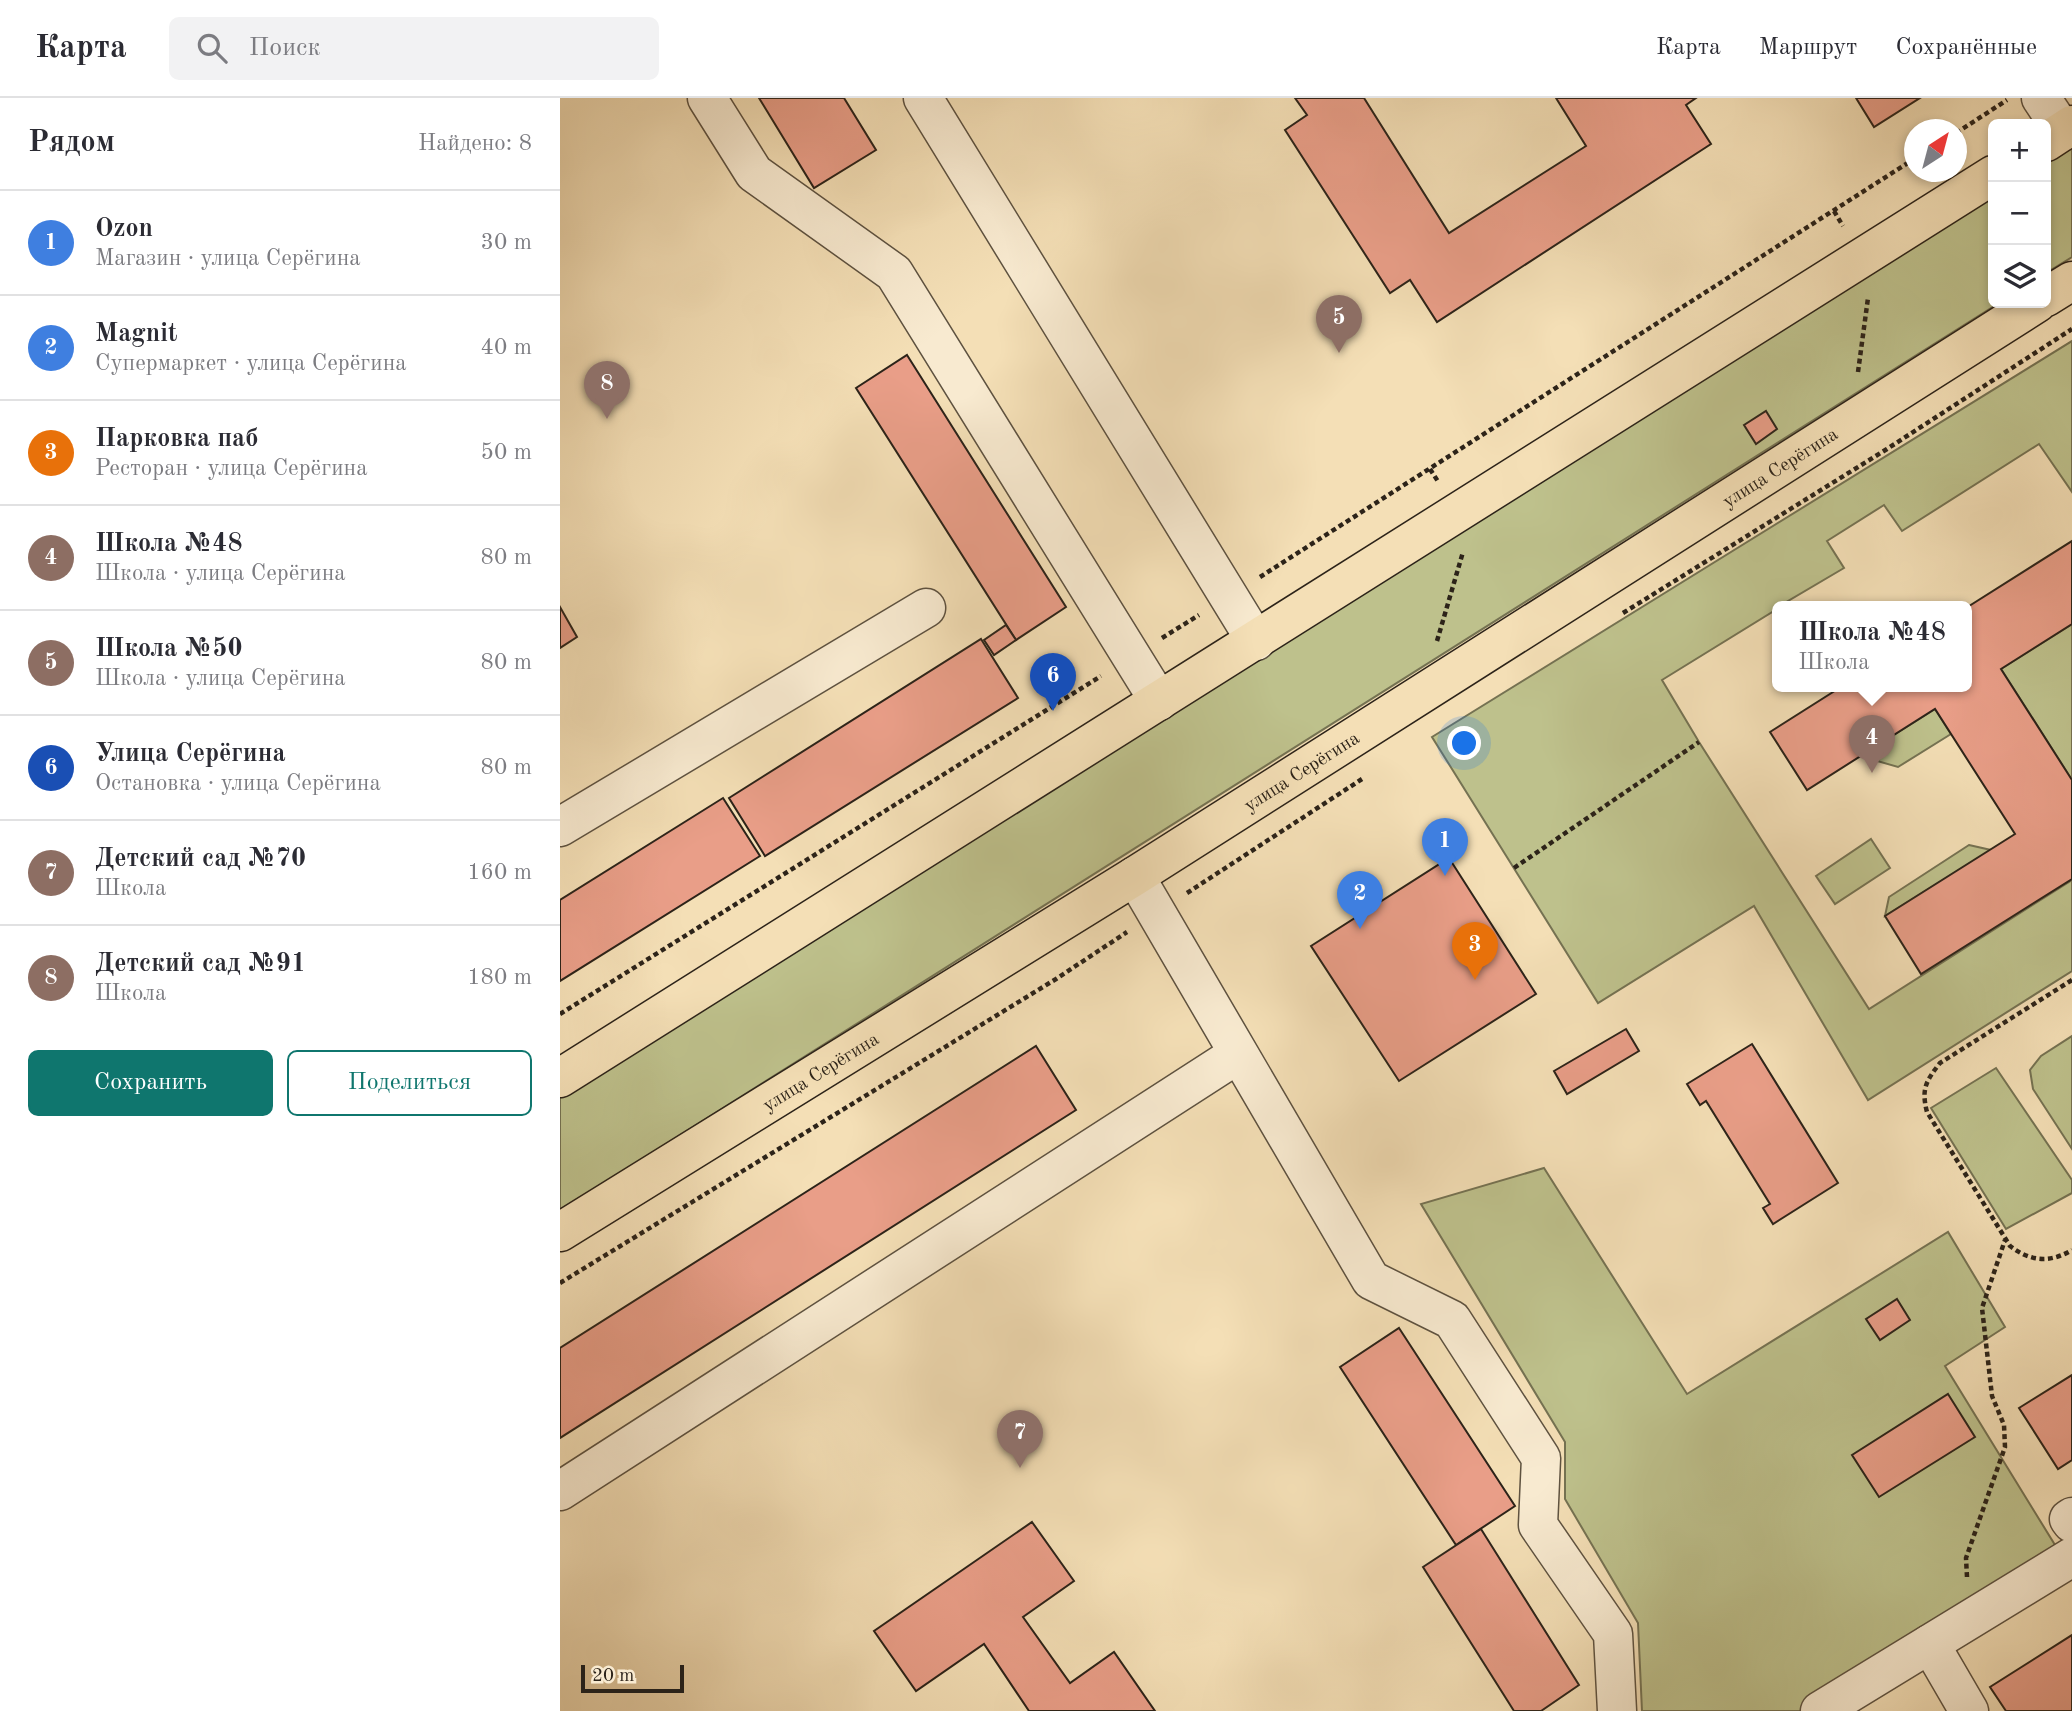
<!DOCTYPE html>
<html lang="ru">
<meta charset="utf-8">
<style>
:root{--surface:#fff;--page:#f2f2f3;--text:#2b2b33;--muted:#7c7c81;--line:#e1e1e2;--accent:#0f766e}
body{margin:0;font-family:"Old Standard TT",serif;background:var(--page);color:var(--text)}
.controls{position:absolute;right:21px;top:21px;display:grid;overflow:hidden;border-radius:10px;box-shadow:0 4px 10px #0003}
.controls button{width:63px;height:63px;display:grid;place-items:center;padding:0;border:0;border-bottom:2px solid var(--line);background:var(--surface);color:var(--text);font:35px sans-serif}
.compass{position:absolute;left:1344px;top:21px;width:63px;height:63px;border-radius:50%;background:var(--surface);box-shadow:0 4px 10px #0003;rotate:36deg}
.scale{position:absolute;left:21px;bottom:18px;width:103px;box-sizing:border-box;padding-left:7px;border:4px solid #2c2319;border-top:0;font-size:19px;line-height:24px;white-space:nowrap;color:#2c2319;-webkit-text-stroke:5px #f8ead0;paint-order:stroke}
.you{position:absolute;left:905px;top:646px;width:24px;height:24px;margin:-18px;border:5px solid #fff;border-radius:50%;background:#1a73e8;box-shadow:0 0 0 10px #1a73e833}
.badge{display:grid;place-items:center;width:46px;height:46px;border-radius:50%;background:var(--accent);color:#fff;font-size:23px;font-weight:700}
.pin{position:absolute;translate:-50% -58px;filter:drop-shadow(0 2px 4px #0008)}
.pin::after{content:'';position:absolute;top:37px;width:24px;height:21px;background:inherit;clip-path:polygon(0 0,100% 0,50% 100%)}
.popup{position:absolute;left:1212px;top:503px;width:200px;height:91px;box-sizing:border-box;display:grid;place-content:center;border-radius:10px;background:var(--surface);filter:drop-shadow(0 2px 5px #0005);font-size:23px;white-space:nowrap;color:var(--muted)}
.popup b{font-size:26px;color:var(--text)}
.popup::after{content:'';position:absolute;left:50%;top:100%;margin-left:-14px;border:14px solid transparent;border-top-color:var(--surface)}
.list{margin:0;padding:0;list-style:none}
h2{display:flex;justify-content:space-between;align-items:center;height:91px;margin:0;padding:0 28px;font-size:30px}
h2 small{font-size:23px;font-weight:400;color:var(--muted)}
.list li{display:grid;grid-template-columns:46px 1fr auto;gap:21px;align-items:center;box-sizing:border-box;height:105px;padding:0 28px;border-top:2px solid var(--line)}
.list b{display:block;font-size:26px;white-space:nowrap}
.list p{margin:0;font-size:23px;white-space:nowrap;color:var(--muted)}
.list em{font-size:23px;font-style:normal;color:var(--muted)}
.actions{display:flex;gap:14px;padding:21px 28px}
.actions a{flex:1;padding:16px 0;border:2px solid var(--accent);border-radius:10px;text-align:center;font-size:24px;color:var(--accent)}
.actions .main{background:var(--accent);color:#fff}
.icon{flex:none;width:38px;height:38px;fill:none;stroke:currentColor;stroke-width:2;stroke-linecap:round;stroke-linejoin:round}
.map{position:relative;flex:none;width:1512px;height:1613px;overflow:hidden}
header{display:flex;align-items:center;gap:42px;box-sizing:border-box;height:98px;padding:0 35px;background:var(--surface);border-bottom:2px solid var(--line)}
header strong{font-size:33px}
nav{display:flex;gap:38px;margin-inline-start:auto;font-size:24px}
.search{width:490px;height:63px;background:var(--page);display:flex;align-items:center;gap:18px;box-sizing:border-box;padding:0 24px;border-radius:10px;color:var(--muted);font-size:26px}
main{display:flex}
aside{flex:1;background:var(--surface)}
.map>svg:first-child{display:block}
</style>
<header>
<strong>Карта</strong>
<div class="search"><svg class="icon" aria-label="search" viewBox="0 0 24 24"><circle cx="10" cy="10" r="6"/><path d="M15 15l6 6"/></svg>Поиск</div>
<nav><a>Карта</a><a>Маршрут</a><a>Сохранённые</a></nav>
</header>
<main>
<aside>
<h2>Рядом<small>Найдено: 8</small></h2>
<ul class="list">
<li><span class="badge" style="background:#3f7fe0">1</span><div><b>Ozon</b><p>Магазин · улица Серёгина</p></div><em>30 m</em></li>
<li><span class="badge" style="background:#3f7fe0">2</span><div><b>Magnit</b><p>Супермаркет · улица Серёгина</p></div><em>40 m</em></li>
<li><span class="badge" style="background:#e8710a">3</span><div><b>Парковка паб</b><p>Ресторан · улица Серёгина</p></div><em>50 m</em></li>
<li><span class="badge" style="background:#8d6e63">4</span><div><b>Школа №48</b><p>Школа · улица Серёгина</p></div><em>80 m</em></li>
<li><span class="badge" style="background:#8d6e63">5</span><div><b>Школа №50</b><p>Школа · улица Серёгина</p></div><em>80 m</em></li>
<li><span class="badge" style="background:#1a4fb4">6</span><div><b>Улица Серёгина</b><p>Остановка · улица Серёгина</p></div><em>80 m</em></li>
<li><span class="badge" style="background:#8d6e63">7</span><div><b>Детский сад №70</b><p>Школа</p></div><em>160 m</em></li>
<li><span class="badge" style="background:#8d6e63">8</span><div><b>Детский сад №91</b><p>Школа</p></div><em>180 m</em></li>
</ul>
<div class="actions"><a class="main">Сохранить</a><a>Поделиться</a></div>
</aside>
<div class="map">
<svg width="1512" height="1613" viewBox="0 0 1512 1613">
<rect width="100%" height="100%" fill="#f4dfb6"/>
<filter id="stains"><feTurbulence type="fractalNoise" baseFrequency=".00286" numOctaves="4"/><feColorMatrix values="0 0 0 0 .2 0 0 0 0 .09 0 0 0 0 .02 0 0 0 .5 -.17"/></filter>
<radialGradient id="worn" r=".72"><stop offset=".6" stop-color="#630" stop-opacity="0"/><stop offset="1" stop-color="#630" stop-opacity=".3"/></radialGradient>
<g fill="#bec18c" stroke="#757252" stroke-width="2">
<path d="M1512 50V159L1486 175V66Z"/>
<path d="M1433 99V205H1439L0 1113V999Z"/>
<path d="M1512 243V394L1479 346 1342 433 1324 407 1267 443 1284 470 1218 509 1217 511 1102 582 1139 644 1309 911 1512 782V873L1308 1002 1194 808 1038 905 872 639Z"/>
<path d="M1512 526V682L1441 571Z"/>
<path d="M1375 611 1391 636 1338 669 1300 658Z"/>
<path d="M1311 741 1330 770 1275 806 1256 778Z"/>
<path d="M1409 747 1431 752 1325 818 1329 799Z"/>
<path d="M1512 938V1051L1473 991 1470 972 1481 958Z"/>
<path d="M1436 970 1512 1082V1095L1446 1131 1371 1010Z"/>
<path d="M984 1070 1127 1296 1388 1134 1445 1229 1385 1268 1503 1460 1255 1613H1082L1078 1525 1005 1401V1344L861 1106Z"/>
</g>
<g fill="#e99e88" stroke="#2c2319" stroke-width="2">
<path d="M199 0H284L316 52 254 90Z"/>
<path d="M735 0H804L889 135 1026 48 996 0H1136L1126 7 1151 46 877 224 850 182 830 195 725 32 747 17Z"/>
<path d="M1296 0H1360L1314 29Z"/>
<path d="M347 257 506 509 456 542 296 290Z"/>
<path d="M1206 313 1217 331 1196 346 1184 327Z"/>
<path d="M1512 443V526L1441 571 1512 682V781L1361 876 1325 818 1455 736 1375 611 1247 692 1210 634 1281 589H1406V510Z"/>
<path d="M0 509 17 539 0 550Z"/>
<path d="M446 527 456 542 434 557 424 542Z"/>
<path d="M421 541 458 600 205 758 169 700Z"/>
<path d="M163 700 200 758 0 883V802Z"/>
<path d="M889 760 976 896 839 983 751 848Z"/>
<path d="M1066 931 1079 953 1007 996 994 973Z"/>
<path d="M1192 946 1278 1085 1213 1126 1203 1110 1210 1106 1146 1003 1140 1007 1127 986Z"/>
<path d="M476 948 516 1012 0 1340V1250Z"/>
<path d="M1337 1201 1350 1222 1320 1242 1306 1221Z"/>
<path d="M839 1230 955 1408 896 1447 780 1269Z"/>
<path d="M1512 1277V1362L1498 1371 1459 1310Z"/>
<path d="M1388 1296 1415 1339 1319 1399 1292 1357Z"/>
<path d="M472 1424 514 1483 463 1519 510 1585 554 1554 595 1613H469L424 1546 356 1593 314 1533Z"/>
<path d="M921 1431 1019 1587 981 1613H954L863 1469Z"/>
<path d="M1512 1537V1613H1446L1430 1589Z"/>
</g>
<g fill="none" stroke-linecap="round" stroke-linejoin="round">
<g stroke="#5e5240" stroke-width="41">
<g id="minor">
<path d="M147 0 194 75 334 175 599 603"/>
<path d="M363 0 696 543"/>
<path d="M1481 0 1503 33"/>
<path d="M0 729 366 510"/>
<path d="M575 778 811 1182 892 1222 981 1360 978 1427 1053 1536 1057 1613"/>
<path d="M0 1393 678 956"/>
<path d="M1512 1419 1509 1421 1512 1425"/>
<path d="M1370 1546 1409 1613"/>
<path d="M1260 1613 1512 1459"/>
</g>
</g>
<g stroke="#2c2319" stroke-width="41">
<g id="major">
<path d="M1486 44 1512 27"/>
<path d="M1486 199 1512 183"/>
<path d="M0 980 1433 77"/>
<path id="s1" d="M0 1134 575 778 1477 205"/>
</g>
</g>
<g stroke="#2c2319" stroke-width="4.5" stroke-dasharray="5 3.5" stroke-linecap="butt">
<path d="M1396 35 1447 2"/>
<path d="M1274 113 1283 128"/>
<path d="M1298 274 1308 200"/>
<path d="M870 371 879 385"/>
<path d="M700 479 1354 61"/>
<path d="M1063 515 1327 351 1512 231"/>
<path d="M602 540 639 517"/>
<path d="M877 543 903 454"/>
<path d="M954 770 1139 644"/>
<path d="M627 795 802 681"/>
<path d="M1512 882 1380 965C1366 983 1361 991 1367 1014L1450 1148C1471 1164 1490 1165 1512 1152"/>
<path d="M0 916 541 578"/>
<path d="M0 1185 496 881 567 834"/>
<path d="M1407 1479 1406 1460 1445 1349 1444 1327 1432 1298 1422 1210 1445 1142"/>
</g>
<use href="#minor" stroke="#f8ead0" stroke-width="38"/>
<use href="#major" stroke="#f4dfb6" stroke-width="38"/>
</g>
<g text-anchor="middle" stroke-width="7" stroke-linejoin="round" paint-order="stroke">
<g font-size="19" fill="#2c2319" stroke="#f8ead0">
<text dy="7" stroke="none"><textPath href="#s1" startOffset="1440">улица Серёгина</textPath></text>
<text dy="7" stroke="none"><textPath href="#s1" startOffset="873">улица Серёгина</textPath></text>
<text dy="7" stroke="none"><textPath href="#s1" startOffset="306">улица Серёгина</textPath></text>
</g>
</g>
<rect width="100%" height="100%" filter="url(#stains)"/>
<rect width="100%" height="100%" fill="url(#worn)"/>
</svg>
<div class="controls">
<button>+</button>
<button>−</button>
<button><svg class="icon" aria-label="layers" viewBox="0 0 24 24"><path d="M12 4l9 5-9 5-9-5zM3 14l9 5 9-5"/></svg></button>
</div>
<svg class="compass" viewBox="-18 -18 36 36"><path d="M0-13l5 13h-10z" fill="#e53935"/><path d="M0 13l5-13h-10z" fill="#7c7c81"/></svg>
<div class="scale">20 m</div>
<div class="you"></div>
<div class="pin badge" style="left:885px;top:778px;background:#3f7fe0">1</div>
<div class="pin badge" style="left:800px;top:831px;background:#3f7fe0">2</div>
<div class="pin badge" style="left:915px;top:882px;background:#e8710a">3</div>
<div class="pin badge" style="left:1312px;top:675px;background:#8d6e63">4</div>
<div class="popup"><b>Школа №48</b>Школа</div>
<div class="pin badge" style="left:779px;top:255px;background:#8d6e63">5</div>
<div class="pin badge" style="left:493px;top:613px;background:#1a4fb4">6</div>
<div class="pin badge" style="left:460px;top:1370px;background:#8d6e63">7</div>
<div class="pin badge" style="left:47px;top:321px;background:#8d6e63">8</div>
</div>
</main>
